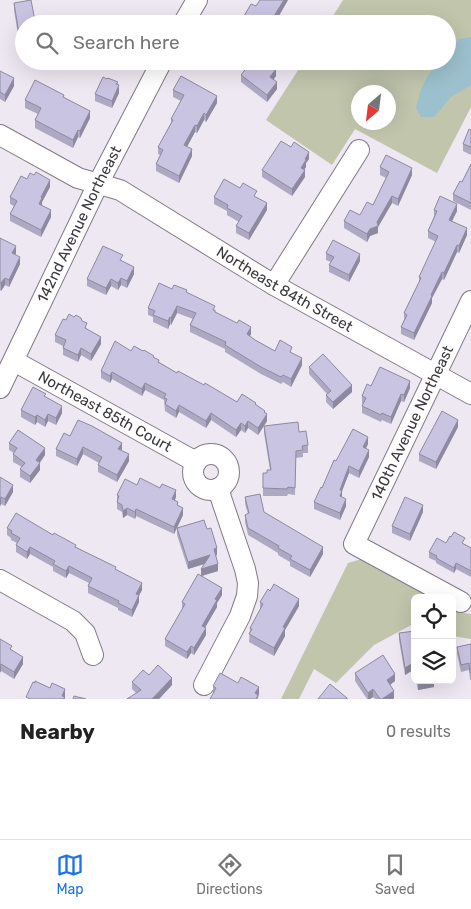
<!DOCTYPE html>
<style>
:root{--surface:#fff;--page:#f2f2f2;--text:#222;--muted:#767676;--line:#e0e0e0;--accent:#1a73e8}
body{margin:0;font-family:Rubik,sans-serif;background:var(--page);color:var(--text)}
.controls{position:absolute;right:15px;bottom:15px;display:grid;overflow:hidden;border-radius:8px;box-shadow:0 5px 20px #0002}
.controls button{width:45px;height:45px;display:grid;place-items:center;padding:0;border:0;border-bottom:1px solid var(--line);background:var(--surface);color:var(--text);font:25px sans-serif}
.compass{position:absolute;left:351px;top:85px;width:45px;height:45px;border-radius:50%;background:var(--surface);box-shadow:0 5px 20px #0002;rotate:208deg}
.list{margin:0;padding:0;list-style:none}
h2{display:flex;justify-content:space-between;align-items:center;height:65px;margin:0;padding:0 20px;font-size:21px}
h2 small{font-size:16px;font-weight:400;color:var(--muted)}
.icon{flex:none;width:28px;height:28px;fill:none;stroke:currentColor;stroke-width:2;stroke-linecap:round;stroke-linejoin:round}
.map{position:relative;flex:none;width:471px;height:699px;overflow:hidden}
.search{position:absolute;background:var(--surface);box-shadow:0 5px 20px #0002;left:15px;right:15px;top:15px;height:55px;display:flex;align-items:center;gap:12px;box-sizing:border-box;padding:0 18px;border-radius:28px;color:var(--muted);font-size:19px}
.sheet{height:140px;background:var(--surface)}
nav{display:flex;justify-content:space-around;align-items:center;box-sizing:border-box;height:70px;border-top:1px solid var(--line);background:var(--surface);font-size:14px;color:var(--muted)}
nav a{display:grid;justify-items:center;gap:2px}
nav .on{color:var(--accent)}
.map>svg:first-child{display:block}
</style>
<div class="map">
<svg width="471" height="699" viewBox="0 0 471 699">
<rect width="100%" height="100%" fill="#eee8f3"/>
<g fill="#c0c5ac" fill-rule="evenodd">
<path d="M343 0H471V107L437 173 355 129 332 165 266 120 304 61H447V24H328ZM358 92H388V122H358Z"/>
<path d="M368 557 438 598H415V623L374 645 336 683 314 669 299 699H281L348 563Z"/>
<path d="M452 606 464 613 471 614V639L452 636Z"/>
</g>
<path fill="#9cc0cd" d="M471 37V85L451 97 434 117H421L416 108C420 89 426 75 439 61H447V53L459 39Z"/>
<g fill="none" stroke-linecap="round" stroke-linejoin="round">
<g stroke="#807a84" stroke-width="22">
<g id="minor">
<path d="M183 24 197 0"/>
<path id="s1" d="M0 135 78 178 120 190 274 285 471 394"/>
<path d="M274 285 359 150"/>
<path id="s2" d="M14 361 196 462"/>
<path id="s3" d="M0 388 98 184 162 61"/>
<circle cx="211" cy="472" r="18"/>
<path d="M0 580 73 621 85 633 93 655"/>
<path id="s4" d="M461 602 354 544 471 301"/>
<path d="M204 685 240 616 247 596 248 583 245 569 221 498 219 488"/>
</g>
</g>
<use href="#minor" stroke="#fff" stroke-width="20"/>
</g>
<g fill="#aea9c3">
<path d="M260 0H288L277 19V24L244 23V16L256 6Z"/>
<path d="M14 3 35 21 24 24V47H20L14 10Z"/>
<path d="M255 65 276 76 273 79 277 89 267 102 241 82V75Z"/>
<path d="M0 71 14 86 5 102 0 99Z"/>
<path d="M118 85 119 93 112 108 95 101V94Z"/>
<path d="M173 90 217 103 206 122 204 120 197 133 195 132 187 147 192 156 179 183 156 171V164L160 155 158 154V147L171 123V119L181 101 173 97Z"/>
<path d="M64 97 90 118 80 138 78 137 73 148 35 128V120L38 114 25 108V100Z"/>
<path d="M471 130V155L463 151V144Z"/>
<path d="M309 159 306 163V167L304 170 305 177 292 196 262 177V170Z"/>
<path d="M471 164V210L453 201V194L462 182Z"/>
<path d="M380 167 412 175 398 206 392 203 378 227V233L370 236 367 242 344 228V221L360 215 373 205 386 178 380 175Z"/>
<path d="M27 179 50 187 42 202V205L51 217 41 237 10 221V214L14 206 10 204V197Z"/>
<path d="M214 197 257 198 267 210 249 240 236 233V226L239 222 227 215V211L214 204Z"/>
<path d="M434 210 457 211 452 221 467 235 459 253 457 252 444 280 442 279 432 298V303L414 340 401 334V327L404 320V313L419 282V277L436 242 428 238V231L434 217Z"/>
<path d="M0 238 16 253 15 255 20 264 9 287 5 285 1 291 0 290Z"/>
<path d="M326 253 360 261 349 282 329 272V265L331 262 326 260Z"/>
<path d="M123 262 134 274 127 288 121 285 118 290 111 286 106 295 87 286V279Z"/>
<path d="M172 289 187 293 215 312 251 334 250 336 255 340 275 351 292 353 302 365 291 387 283 382 281 384 261 374 225 352V349L190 332V325L193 319 177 313 171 325 170 324 168 329 153 322V317L148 315V308Z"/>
<path d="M66 320 82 321 87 329 101 344 91 361 81 355 78 362 63 355V346L55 342V335Z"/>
<path d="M131 351 154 358 159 362 177 373 237 402 256 405 265 413 267 421 258 435 248 428 245 433 241 430 236 437 211 420 206 428 179 412 176 418 165 411 164 400 145 390 142 396 112 379 110 383 101 378V371Z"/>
<path d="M309 367 352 392 333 409 326 402V395L327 394 309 374Z"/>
<path d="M371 386 410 388 404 402 401 401 391 424 382 420 381 422 362 413V406L363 404 362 403V396Z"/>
<path d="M46 397 62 413 56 425 48 421 45 427 37 422 35 425 21 417V410Z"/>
<path d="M264 426 299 432 308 445V453H303V457L296 458 295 495 288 494 287 496H263V473H267L270 470 264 433Z"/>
<path d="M458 427 436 469 419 461V454Z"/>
<path d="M70 436 121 451 129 461 117 482 98 472V465L99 463 83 454 77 466 56 456V449Z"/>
<path d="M9 443 45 455 40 463V470L30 483 20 477V469L22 467 13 462V454L14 453 9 450Z"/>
<path d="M368 444 366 448 369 457 359 478 349 473 342 491V497L346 506 340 520 314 509V502L336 461Z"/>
<path d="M0 477 13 492 5 506 1 504Z"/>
<path d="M137 485 176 497 175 500 183 515 174 534 136 516 135 519 127 515 123 518 122 512 117 509V495Z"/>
<path d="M245 497 264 512 323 554 310 577 290 566V562L278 555V553L248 535 245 522V515L248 514 245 504Z"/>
<path d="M423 512 410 541 392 533V526Z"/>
<path d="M7 528 53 535 76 547 116 570 142 590 139 595V602L132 617 118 610V608L88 593V586L89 583 69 573 66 578 53 571V567L30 554 27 559 16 552V545L17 543 11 540V538L7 535Z"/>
<path d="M177 528 207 529 217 555H216L218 571 202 576 222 595 217 603V607L205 627 206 635 194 655 191 653 187 659 165 646V639L182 610V602L201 576 205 564 188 569 177 535Z"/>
<path d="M446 543 465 544 471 548V577L456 569 454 573 436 563V561L429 558V552Z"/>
<path d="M260 602 299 606 285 630V636L274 656 249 642 250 628 260 610Z"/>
<path d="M415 631V676L413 670 405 675 399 640V633Z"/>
<path d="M0 639 12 650 23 664 14 679 1 671Z"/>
<path d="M471 644V680H470L469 670 461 672 457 654V647Z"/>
<path d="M355 673 395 681 390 685 394 698 393 699H375L373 697 370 699H367L355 681Z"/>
<path d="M149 675 172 685 159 699H127L136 693 132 689V682Z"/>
<path d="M416 680H434V687L418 690Z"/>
<path d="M213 686 259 694 258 699 213 693Z"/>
</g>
<g fill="#8d899f">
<path d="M284 0H288L277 19V24H273L274 16Z"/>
<path d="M276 69V76L270 84V77Z"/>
<path d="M14 78V86L5 102V95Z"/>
<path d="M118 82V89L119 85V93L112 108V101Z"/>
<path d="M277 82V89L267 102V95Z"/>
<path d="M217 96V103L206 122V115Z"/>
<path d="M90 111V118L80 138V131Z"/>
<path d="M204 113V120L197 133V126Z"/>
<path d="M195 125V132L184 152V145Z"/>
<path d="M78 130V137L73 148V140Z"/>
<path d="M192 149V156L179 183V176Z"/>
<path d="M309 152V159L306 163V167L301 175V168L305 159Z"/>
<path d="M412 168V175L398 206V199Z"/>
<path d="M305 170V177L292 196V189Z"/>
<path d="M50 180V187L42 202V205L39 204 41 197Z"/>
<path d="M392 196V203L378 227V233L370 236 367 242V234L370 229 377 222Z"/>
<path d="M267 203V210L249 240V233Z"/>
<path d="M457 204V211L449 227V220Z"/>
<path d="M51 210V217L41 237V230Z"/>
<path d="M467 228V235L459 253V246Z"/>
<path d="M457 245V252L444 280V273Z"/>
<path d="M16 246V253L12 260V253Z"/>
<path d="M360 254V261L349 282V275Z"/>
<path d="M20 257V264L9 287V280Z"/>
<path d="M134 267V274L127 288V281Z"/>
<path d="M442 272V279L432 298V303L414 340V333Z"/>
<path d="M5 278V285L1 291V283Z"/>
<path d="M121 278V285L118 290V283Z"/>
<path d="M111 279V286L106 295V288Z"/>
<path d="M177 306V313L171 325V318Z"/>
<path d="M170 317V324L168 329V321Z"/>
<path d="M251 327V334L247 342V334Z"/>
<path d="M101 337V344L91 361V354Z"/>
<path d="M81 348V355L78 362V355Z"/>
<path d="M302 358V365L291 387V379Z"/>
<path d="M112 372V379L110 383V376Z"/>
<path d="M410 381V388L404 402V395Z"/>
<path d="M145 383V390L142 396V389Z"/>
<path d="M352 385V392L333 409V402Z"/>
<path d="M401 394V401L391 424V417Z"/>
<path d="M179 405V412L176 418V411Z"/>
<path d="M62 406V413L56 425V418Z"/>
<path d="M265 411V417L267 414V421L258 435V428Z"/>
<path d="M211 413V420L206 428V421Z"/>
<path d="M48 414V421L45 427V420Z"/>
<path d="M37 415V422L35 425V417Z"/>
<path d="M458 420V427L436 469V462Z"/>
<path d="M248 421V428L245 433V426Z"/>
<path d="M241 423V430L236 437V430Z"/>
<path d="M368 437V444L363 454V447Z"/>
<path d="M122 443V450L118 449Z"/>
<path d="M83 447V454L77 466V459Z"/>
<path d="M45 448V455L36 467V460Z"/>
<path d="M369 450V457L359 478V471Z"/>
<path d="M129 454V461L117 482V475Z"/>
<path d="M40 463V470L30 483V476Z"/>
<path d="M349 466V473L342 491V498L340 503V490Z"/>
<path d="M13 485V492L5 506V499Z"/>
<path d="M176 490V497L172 506V499Z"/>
<path d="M1 497V504L0 507V500Z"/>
<path d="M346 499V506L340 520V513Z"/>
<path d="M423 505V512L410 541V534Z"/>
<path d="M127 508V515L123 518V511Z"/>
<path d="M183 508V515L174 534V527Z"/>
<path d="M136 509V516L135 519V512Z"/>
<path d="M30 547V554L27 559V552Z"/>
<path d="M323 547V554L310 577V570Z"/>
<path d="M217 548V555L214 556V549Z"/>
<path d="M210 555V562L188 569V562Z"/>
<path d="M456 563V569L454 573V568Z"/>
<path d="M218 564V571L201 576V569Z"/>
<path d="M69 566V573L66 578V571Z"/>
<path d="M142 583V590L136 601V594Z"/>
<path d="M222 588V595L217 603V607L202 633V626L215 599Z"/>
<path d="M139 595V602L132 617V610Z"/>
<path d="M299 599V606L285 630V636L274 656V648L283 627Z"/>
<path d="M206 628V635L194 655V648Z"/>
<path d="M191 646V653L187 659V652Z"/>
<path d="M23 657V664L14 679V672Z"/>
<path d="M413 663V670L405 675V668Z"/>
<path d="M1 664V671L0 673V666Z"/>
<path d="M395 674V681L387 687V680Z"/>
<path d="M172 678V685L159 699H152Z"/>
<path d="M434 680V687L418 690V684Z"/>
<path d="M259 687V694L256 699 255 693Z"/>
<path d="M65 689V699H62V696Z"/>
<path d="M373 689V697L370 699H368V693Z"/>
<path d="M394 691V698L393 699H382Z"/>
</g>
<g fill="#cac4e3" stroke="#8d899f">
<path d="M31 0 35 21H36L37 24H24V40H20L14 3Z"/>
<path d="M260 0H284L274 16 277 17 273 24H249L251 20 244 16 251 4 256 6Z"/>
<path d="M257 61H265L276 69 270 77 277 82 267 95 241 75 251 62 255 65Z"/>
<path d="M0 71 14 78 5 95 0 92Z"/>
<path d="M181 76 217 96 206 115 204 113 197 126 195 125 184 145 192 149 179 176 156 164 163 150 158 147 173 120 171 119 184 95 173 90Z"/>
<path d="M103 77 107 79 108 78 118 82 116 84 119 85 112 101 95 94Z"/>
<path d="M35 80 64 95 63 97 90 111 80 131 78 130 73 140 35 120 41 108 25 100Z"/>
<path d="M469 129 471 130V147L463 144Z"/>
<path d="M281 141 291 147 294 142 309 152 305 159 306 160 301 168 305 170 292 189 262 170Z"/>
<path d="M386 155 412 168 398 199 392 196 377 222 378 226 370 229 367 234 344 221 350 210 360 215 367 202 373 205 389 172 380 167Z"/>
<path d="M471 164V203L453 194 460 181 462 182Z"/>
<path d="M36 172 50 180 41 197 42 198 39 204 51 210 41 230 10 214 17 201 10 197 21 176 27 179 30 173 34 175Z"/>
<path d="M224 179 240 188 243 183 257 191 254 196 267 203 249 233 236 226 242 216 227 208 228 205 214 197Z"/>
<path d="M440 196 457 204 449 220 467 228 459 246 457 245 444 273 442 272 431 295 432 296 414 333 401 327 407 315 404 313 421 278 419 277 438 236 428 231 437 211 434 210Z"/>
<path d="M0 238 16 246 12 253 20 257 9 280 5 278 1 283H0Z"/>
<path d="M333 240 360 254 349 275 329 265 334 257 326 253Z"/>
<path d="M103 246 123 255 120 260 134 267 127 281 121 278 118 283 111 279 106 288 87 279Z"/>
<path d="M159 283 172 289 174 285 187 290 186 292 215 306 213 310H215V312L237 323 239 320 251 327 247 334 255 340 275 351 280 340 292 347 290 352 302 358 291 379 283 375 281 377 261 367 225 345 226 342 190 325 196 313 177 306 171 318 170 317 168 321 153 315 155 311 148 308Z"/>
<path d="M69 314 74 317 76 315 81 318 82 321 87 323 85 328 101 337 91 354 81 348 78 355 63 348 66 340 55 335 63 319 66 320Z"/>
<path d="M115 341 131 351 134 346 143 351 144 350 154 356 153 357 159 360 158 362 177 373 178 371 204 385 205 383 237 402 242 394 256 403 255 404 265 411 264 412 267 414 258 428 248 421 245 426 241 423 236 430 211 413 206 421 179 405 176 411 165 404 167 399 164 398 166 394 145 383 142 389 112 372 110 376 101 371Z"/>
<path d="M323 354 352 385 333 402 326 395 331 391 309 367Z"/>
<path d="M380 367 410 381 404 395 401 394 391 417 382 413 381 415 362 406 366 398 362 396 367 384 371 386Z"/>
<path d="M33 387 46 394 44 396 62 406 56 418 48 414 45 420 37 415 35 417 21 410Z"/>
<path d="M442 411 458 420 436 462 419 454Z"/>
<path d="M78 420 92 426 122 443 118 449 129 454 117 475 98 465 102 457 83 447 77 459 56 449 64 433 70 436Z"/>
<path d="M298 422 299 432 306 431 308 445 302 446 303 450 296 451 295 488 288 487 287 489 263 488V473H267V470H271L264 426Z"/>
<path d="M353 429 368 437 363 447 369 450 359 471 349 466 340 490 342 491 340 496 346 499 340 513 314 502 321 487 322 488 334 460 336 461Z"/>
<path d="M18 430 45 448 36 460 40 463 30 476 20 469 25 463 13 454 17 448 9 443Z"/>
<path d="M0 477 13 485 5 499 1 497 0 500Z"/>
<path d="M140 478 160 488 162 484 176 490 172 499 178 502 177 505 183 508 174 527 136 509 135 512 127 508 123 511 122 505 117 502 119 496 117 495 125 479 137 485Z"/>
<path d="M260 494 264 512 323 547 310 570 290 559 292 556 278 548 279 546 248 528 245 515 249 513 245 497Z"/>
<path d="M405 497 423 505 410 534 392 526Z"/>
<path d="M16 513 53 535 54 533 76 545 75 547 116 567 115 569 142 583 136 594 139 595 132 610 118 603 119 601 88 586 92 578 69 566 66 571 53 564 55 561 30 547 27 552 16 545 20 538 11 533 12 531 7 528Z"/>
<path d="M204 520 207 529 211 528 217 548 214 549 218 564 201 569 210 555 188 562 177 528Z"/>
<path d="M454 532 465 538 462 543 471 548V571L456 563 454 568 436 558 437 556 429 552 437 538 446 543 450 536 451 537Z"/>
<path d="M198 574 222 588 215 599 217 600 202 626 206 628 194 648 191 646 187 652 165 639 185 604 182 602Z"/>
<path d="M274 584 299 599 283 627 285 628 274 648 249 634 252 629 250 628 263 604 260 602 268 589 270 591Z"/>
<path d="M415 631V670L413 663 405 668 399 633Z"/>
<path d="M0 639 12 646 10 649 23 657 14 672 1 664 0 666Z"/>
<path d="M471 644V672L470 673 469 663 461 665 457 647Z"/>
<path d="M383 655 395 674 387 680 394 691 382 699H380L373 689 368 693 355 673Z"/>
<path d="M158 665 172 678 152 699H127L141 690 132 682 143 670 149 675Z"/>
<path d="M220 673 238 683 241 677 259 687 255 693 258 695 256 699H210L216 688 213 686Z"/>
<path d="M417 680H434L418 684Z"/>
<path d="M35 681 50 688 52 683 65 689 62 696 65 697 63 699H30L26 697 33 682 35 683Z"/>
<path d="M330 684 347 698V699H318Z"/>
<path d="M74 696 86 699H73Z"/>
</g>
<g text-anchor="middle" stroke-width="4" stroke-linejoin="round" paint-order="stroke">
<g font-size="15" fill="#3c393e" stroke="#eee8f3">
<text dy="5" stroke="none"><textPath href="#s3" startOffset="182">142nd Avenue Northeast</textPath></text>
<text dy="5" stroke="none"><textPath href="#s1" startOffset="325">Northeast 84th Street</textPath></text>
<text dy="5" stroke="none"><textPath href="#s2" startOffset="104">Northeast 85th Court</textPath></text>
<text dy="5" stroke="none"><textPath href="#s4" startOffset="256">140th Avenue Northeast</textPath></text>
</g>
</g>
</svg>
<div class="controls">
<button><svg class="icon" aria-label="locate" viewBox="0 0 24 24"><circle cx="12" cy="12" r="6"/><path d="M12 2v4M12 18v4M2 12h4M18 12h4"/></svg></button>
<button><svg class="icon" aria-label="layers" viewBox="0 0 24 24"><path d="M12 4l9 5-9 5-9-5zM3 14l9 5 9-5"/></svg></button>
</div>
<svg class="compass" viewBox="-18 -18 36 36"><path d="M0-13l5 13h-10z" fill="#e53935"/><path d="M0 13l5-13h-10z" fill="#767676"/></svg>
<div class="search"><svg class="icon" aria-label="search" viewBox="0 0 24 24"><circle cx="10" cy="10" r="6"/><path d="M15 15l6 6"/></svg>Search here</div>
</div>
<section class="sheet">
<h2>Nearby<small>0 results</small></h2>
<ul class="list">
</ul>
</section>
<nav>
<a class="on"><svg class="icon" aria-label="map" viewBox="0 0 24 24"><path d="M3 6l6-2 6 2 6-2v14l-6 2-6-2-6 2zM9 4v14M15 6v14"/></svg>Map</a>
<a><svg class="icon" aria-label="directions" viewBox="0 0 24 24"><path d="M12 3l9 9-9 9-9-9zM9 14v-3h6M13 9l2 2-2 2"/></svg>Directions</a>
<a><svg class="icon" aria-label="saved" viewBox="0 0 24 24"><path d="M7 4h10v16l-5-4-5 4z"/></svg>Saved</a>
</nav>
